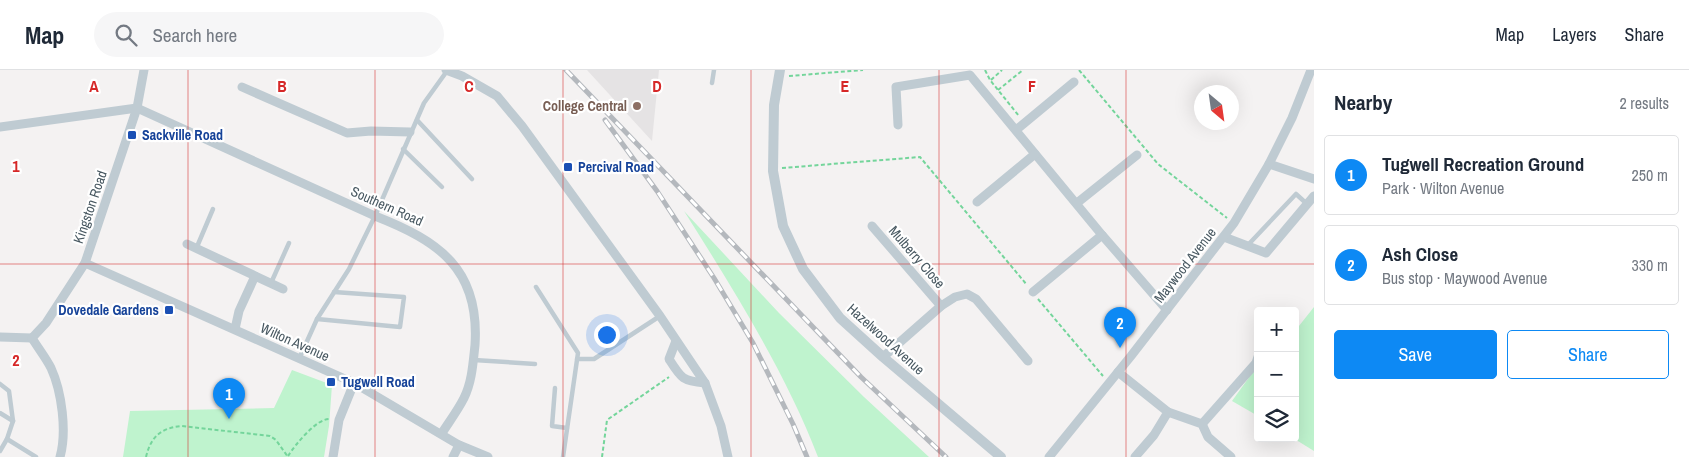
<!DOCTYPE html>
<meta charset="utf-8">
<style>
:root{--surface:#fff;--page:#f6f6f7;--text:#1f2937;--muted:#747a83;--line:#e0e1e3;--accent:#0d89f4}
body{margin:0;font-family:"Archivo Narrow",sans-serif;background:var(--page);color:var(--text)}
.controls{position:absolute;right:15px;bottom:15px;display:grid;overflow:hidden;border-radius:5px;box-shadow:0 5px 20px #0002}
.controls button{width:45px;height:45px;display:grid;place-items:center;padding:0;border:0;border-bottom:1px solid var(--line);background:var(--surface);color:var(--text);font:25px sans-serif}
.compass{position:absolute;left:1194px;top:15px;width:45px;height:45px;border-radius:50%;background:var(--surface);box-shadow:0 5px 20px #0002;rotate:151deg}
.you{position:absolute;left:606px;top:264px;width:18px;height:18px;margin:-12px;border:4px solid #fff;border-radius:50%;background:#1a73e8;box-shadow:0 0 0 8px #1a73e833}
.badge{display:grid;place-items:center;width:32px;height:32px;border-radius:50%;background:var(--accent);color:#fff;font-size:16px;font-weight:700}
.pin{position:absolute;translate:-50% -41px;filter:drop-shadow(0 1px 2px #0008)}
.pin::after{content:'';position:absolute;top:26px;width:18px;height:15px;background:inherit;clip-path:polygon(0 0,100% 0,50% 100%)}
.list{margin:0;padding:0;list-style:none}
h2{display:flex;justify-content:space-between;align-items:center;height:65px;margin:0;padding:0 20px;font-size:21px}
h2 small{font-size:16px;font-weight:400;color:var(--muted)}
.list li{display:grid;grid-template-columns:32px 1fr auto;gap:15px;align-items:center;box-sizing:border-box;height:80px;margin:0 10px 10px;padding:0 10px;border:1px solid var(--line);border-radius:5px}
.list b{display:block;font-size:19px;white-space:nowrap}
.list p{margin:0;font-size:16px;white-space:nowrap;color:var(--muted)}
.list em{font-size:16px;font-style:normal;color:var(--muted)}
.actions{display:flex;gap:10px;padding:15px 20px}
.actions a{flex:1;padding:11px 0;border:1px solid var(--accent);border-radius:5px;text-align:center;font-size:18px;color:var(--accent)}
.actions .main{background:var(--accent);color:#fff}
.icon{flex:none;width:28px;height:28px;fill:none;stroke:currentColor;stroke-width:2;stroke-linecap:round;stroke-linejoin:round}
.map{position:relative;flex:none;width:1314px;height:387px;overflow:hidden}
header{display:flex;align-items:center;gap:30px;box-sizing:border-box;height:70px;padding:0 25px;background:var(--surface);border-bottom:1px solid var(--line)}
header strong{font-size:24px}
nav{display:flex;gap:28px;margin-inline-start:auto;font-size:18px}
.search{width:350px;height:45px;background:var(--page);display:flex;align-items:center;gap:12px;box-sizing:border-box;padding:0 18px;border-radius:28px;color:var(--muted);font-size:19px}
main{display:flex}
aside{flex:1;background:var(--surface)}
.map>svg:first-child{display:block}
</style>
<header>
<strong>Map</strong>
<div class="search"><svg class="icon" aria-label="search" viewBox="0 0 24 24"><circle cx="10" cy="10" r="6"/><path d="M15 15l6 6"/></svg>Search here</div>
<nav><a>Map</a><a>Layers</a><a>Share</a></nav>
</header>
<main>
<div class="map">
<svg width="1314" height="387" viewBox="0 0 1314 387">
<rect width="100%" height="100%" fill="#f4f2f2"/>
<path fill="#e5e3e4" d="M587 0H659L652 71Z"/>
<g fill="#bff3ce">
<path d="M684 141 779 243 864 327 929 387H818C786 303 732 217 684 141Z"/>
<path d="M1314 237V381L1293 368H1295V261Z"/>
<path d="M1258 295V346L1232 331Z"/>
<path d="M292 300 332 315 329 356 324 387H123L130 341 274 338Z"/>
</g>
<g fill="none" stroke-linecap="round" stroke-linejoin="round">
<g stroke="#74d59b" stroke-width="2" stroke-dasharray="4 2.5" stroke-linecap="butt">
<path d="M985 0 990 10 1019 46"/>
<path d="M1079 0 1158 94 1227 148"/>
<path d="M789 6 863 0"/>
<path d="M991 10 1002 0"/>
<path d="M998 20 1023 0"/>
<path d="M782 98 920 87 1027 215"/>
<path d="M1038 229 1103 306"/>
<path d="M288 386C295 375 316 349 329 349"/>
<path d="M146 387C151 366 161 358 182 356L270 366 276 370 288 387"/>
<path d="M602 387 607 350 669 307"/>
</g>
<g stroke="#bfcbd2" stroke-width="4.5">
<path d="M712 13 714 0"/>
<path d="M417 50 472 109"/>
<path d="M403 79 442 117"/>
<path d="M1247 176 1296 124 1307 134"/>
<path d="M196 179 213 139"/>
<path d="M271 213 289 173"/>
<path d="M536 217 578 283 563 387"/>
<path d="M317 249 400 257 404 227 334 222"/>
<path d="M299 289 317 249 349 199 375 146 424 33 447 1"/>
<path d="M577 289H594L660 246"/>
<path d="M474 290 535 294"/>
<path d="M0 314 9 321 13 351 7 369 36 387"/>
<path d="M555 318 552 356 567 358"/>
<path d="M0 343 13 351"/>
<path d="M0 381 7 369"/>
</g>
<g stroke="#bfcbd2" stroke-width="9">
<path d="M446 0 462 6 497 26 522 56 660 246 705 313 721 356 728 387"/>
<path d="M242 17 347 63 371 61 410 62"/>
<path d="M898 55 896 17 970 5 1102 165 1167 240"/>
<path d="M0 57 137 38 375 146C439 171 480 199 475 275 473 293 472 312 464 328 458 340 449 352 442 363"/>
<path d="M1016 60 1074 12"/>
<path d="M1269 94 1314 109"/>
<path d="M977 132 1035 84"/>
<path d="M1077 133 1137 85"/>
<path d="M872 156 941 236 955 227 967 224 976 229 1028 291"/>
<path d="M1224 167 1266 183 1314 126"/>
<path d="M187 174 283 219"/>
<path d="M85 193 354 313 459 375 488 387"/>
<path d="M1033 222 1102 165"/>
<path d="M235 259 239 241 255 206"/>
<path d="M0 267 32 268"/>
<path d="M32 268 46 253 85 193 137 38 144 0"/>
<path d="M32 268C38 278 46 288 51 298 62 322 67 362 60 387"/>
<path d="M676 271 669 289C681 308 682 311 705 313"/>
<path d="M883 287 941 236"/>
<path d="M1118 302 1168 342 1154 365 1135 387"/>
<path d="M1168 342 1202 354 1208 367 1231 387"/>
<path d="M1202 354 1256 293 1258 287"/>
<path d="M333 387 339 350 354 313"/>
<path d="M453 387 459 375"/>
<path d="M1049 387 1131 286 1234 153 1269 94 1292 48 1311 0"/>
</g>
<path stroke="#bfcbd2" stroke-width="10" d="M780 0 774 35 773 101 783 156 803 199 840 248 883 287 1001 387"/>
<g stroke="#b4b8bd" stroke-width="5">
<g id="rail">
<path d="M566 0 861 307 946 387"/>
<path d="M605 50 657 121 714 208 753 273 793 354 807 387"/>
</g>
</g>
<use href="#rail" stroke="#fff" stroke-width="3" stroke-dasharray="9" stroke-linecap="butt"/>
</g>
<path fill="none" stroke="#d62828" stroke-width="1" stroke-opacity="0.55" d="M188 0V387M375 0V387M563 0V387M751 0V387M939 0V387M1126 0V387M0 194H1314"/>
<circle fill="#8d6e63" stroke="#fff" stroke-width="2" cx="637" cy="36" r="5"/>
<g fill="#1a4fb4" stroke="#fff" stroke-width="2">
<rect x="127" y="60" width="10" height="10" rx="2.5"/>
<rect x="563" y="92" width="10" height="10" rx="2.5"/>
<rect x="164" y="235" width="10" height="10" rx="2.5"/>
<rect x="326" y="307" width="10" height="10" rx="2.5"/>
</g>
<g text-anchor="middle" stroke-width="4.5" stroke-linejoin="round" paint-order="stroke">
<g font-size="14" font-weight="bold" fill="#785e54" stroke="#fff" text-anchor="end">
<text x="627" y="41">College Central</text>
</g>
<g font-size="14" font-weight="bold" fill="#164399" stroke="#fff" text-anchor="start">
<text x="142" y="70">Sackville Road</text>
<text x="578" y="102">Percival Road</text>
<text x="159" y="245" text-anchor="end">Dovedale Gardens</text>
<text x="341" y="317">Tugwell Road</text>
</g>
<g font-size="14" fill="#485861" stroke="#fff">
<text transform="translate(387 136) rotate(24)" y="5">Southern Road</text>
<text transform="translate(90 137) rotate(-71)" y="5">Kingston Road</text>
<text transform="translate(917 187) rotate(49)" y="5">Mulberry Close</text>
<text transform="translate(1185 195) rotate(-52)" y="5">Maywood Avenue</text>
<text transform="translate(886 269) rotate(42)" y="5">Hazelwood Avenue</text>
<text transform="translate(295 272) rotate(24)" y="5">Wilton Avenue</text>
</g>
</g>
<g font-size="16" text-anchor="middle" font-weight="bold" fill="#d62828" stroke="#fff" stroke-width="4.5" stroke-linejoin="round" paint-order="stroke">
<text x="94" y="22">A</text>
<text x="282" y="22">B</text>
<text x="469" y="22">C</text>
<text x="657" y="22">D</text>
<text x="845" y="22">E</text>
<text x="1032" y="22">F</text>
<text x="16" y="102">1</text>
<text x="16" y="296">2</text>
</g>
</svg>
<div class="controls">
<button>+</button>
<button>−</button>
<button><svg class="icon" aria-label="layers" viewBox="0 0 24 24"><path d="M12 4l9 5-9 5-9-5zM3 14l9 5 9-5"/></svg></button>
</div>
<svg class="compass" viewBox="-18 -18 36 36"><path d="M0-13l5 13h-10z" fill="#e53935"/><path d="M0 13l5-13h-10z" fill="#747a83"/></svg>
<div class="you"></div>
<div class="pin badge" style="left:229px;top:349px">1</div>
<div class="pin badge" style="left:1120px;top:278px">2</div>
</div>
<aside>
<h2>Nearby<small>2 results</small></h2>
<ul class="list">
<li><span class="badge">1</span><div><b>Tugwell Recreation Ground</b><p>Park · Wilton Avenue</p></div><em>250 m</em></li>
<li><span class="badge">2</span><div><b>Ash Close</b><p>Bus stop · Maywood Avenue</p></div><em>330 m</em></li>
</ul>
<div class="actions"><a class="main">Save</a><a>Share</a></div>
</aside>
</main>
